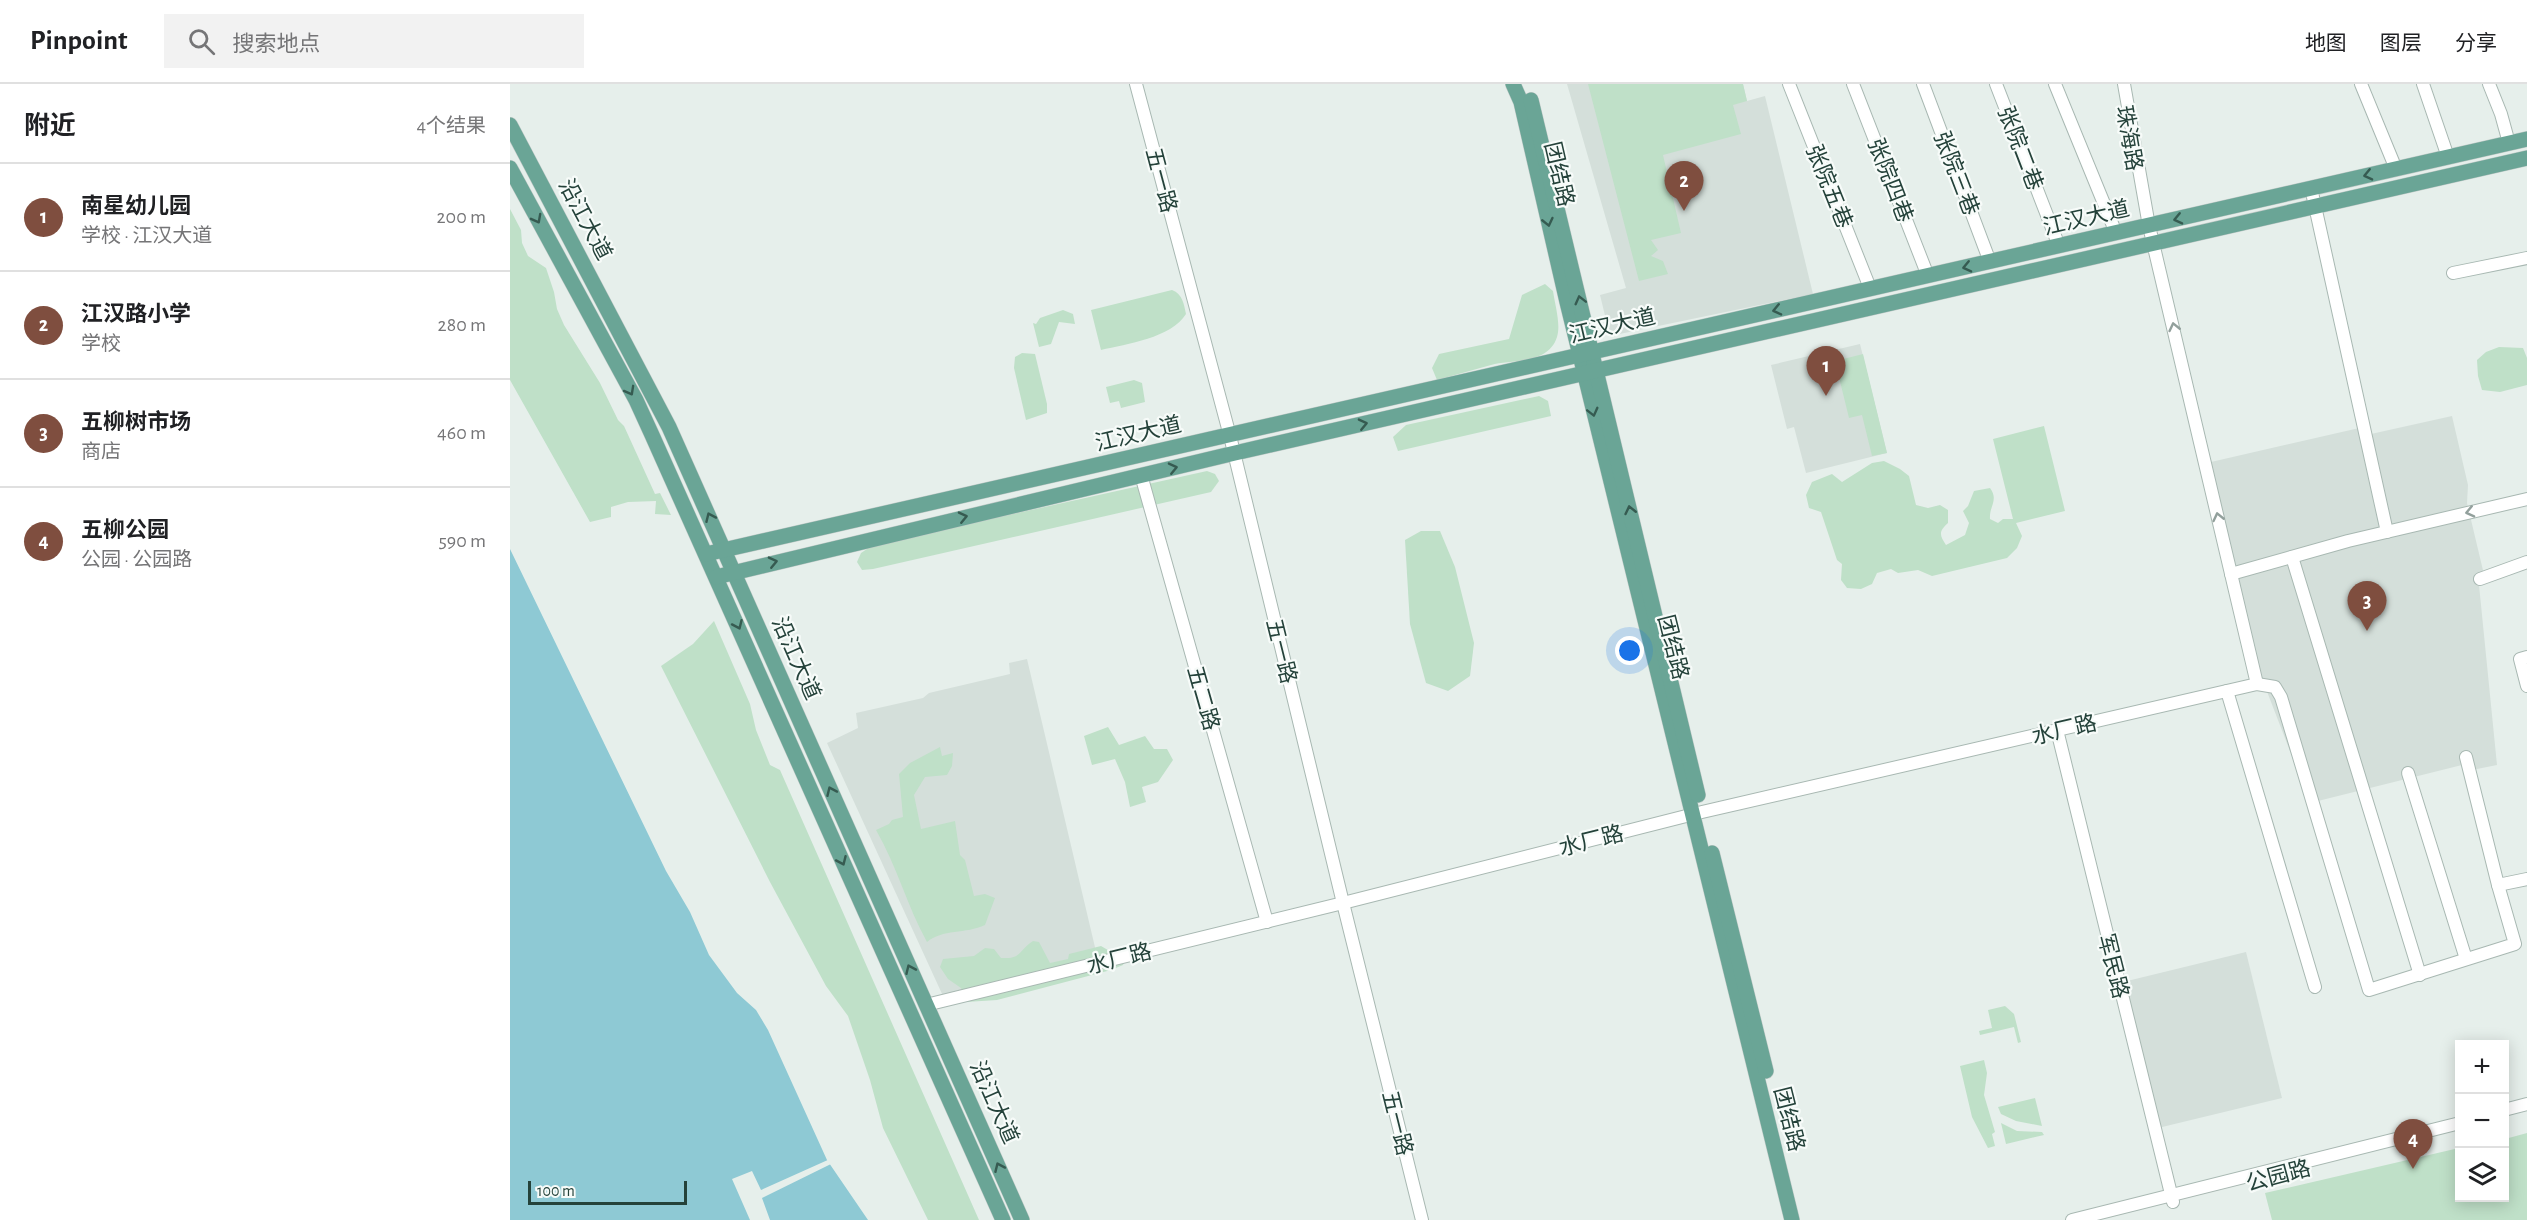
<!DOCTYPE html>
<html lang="zh">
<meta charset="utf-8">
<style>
:root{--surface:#fff;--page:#f2f2f2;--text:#202124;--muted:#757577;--line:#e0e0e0;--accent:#7f4e3f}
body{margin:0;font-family:"Alegreya Sans","Noto Sans SC",sans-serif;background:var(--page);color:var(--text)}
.controls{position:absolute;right:18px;bottom:18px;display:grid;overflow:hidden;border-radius:0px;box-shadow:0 3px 15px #0003}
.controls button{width:54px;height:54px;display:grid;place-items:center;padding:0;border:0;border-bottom:2px solid var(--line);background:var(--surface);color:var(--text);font:30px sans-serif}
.scale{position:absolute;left:18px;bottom:15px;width:159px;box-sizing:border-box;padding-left:6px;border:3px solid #24423a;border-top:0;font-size:16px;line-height:21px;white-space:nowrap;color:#24423a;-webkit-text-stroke:4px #f7fbf9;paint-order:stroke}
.you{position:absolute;left:1120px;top:567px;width:21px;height:21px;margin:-15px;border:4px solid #fff;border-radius:50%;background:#1a73e8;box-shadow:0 0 0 9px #1a73e833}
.badge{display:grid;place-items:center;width:39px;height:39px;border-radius:50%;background:var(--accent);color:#fff;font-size:20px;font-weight:700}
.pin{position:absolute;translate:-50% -50px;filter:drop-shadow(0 2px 3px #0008)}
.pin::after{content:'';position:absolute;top:32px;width:21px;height:18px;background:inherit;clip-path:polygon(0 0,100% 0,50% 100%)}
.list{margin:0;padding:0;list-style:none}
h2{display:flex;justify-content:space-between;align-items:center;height:78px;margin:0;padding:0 24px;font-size:26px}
h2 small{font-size:20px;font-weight:400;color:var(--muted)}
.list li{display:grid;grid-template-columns:39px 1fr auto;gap:18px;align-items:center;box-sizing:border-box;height:108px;padding:0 24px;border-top:2px solid var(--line)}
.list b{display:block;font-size:22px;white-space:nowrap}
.list p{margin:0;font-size:20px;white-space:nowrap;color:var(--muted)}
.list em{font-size:20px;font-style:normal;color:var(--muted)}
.icon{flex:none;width:33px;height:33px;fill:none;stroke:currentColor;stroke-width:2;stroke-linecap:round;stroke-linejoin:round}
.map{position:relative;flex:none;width:2017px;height:1136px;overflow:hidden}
header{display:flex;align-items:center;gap:36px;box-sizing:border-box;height:84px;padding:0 30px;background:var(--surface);border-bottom:2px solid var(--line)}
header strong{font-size:28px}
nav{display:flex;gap:33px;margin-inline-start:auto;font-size:21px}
.search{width:420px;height:54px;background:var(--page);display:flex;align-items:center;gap:15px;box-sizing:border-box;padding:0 21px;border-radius:0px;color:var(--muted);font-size:22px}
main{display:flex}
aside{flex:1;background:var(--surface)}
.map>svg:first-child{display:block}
</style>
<header>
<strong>Pinpoint</strong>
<div class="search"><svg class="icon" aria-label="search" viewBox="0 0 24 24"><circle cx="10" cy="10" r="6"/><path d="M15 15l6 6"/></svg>搜索地点</div>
<nav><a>地图</a><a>图层</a><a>分享</a></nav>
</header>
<main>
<aside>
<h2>附近<small>4个结果</small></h2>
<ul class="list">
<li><span class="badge">1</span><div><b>南星幼儿园</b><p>学校 · 江汉大道</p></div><em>200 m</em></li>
<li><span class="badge">2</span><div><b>江汉路小学</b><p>学校</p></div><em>280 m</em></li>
<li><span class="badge">3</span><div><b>五柳树市场</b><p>商店</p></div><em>460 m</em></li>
<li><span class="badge">4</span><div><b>五柳公园</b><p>公园 · 公园路</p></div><em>590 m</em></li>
</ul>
</aside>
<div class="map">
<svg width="2017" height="1136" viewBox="0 0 2017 1136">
<rect width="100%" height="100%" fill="#e6efeb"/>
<g fill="#d4dfda">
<path d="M1057 0H1233L1237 17 1255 12 1303 210 1100 252 1090 211 1116 204Z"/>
<path d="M1350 260 1377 369 1296 389 1284 343 1277 345 1261 281Z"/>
<path d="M1942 332 1958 401 1957 419 1976 499 1969 501 1987 681 1962 686 1960 679 1800 719 1751 592 1701 378 1858 342 1861 350Z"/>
<path d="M517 575 588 876 433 912 317 659 348 644 346 629 413 614 419 609 500 590 499 579Z"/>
<path d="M1736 868 1772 1014 1648 1044 1613 898Z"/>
</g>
<g fill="#bfe0c8">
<path d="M1078 0H1233L1237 17 1223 21 1231 50 1153 71 1171 149 1141 156 1148 166 1141 172 1153 177 1158 190 1129 197Z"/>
<path d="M0 125 11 146 12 159 18 172 36 184 44 208 47 225 54 241 90 299 108 336 114 342 145 410 150 409 161 431 145 430 146 417 118 418 101 423V433L80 438 0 296Z"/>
<path d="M1035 200 1043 207C1045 221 1051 240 1047 253 1038 281 1002 275 981 281 963 286 945 291 927 296L922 284 929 270 999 255 1012 211Z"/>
<path d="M662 206C673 210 674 221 676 230 661 254 617 260 591 266L581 226Z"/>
<path d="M553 226 563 230 565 240 549 238 541 260 529 263 523 239 526 240 530 234Z"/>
<path d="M1989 263 2013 264 2017 274V301L1990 308 1972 306 1968 292 1967 276 1976 268Z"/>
<path d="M512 269 525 270 537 320V329L516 336 504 284 505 273Z"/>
<path d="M1353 270 1377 369 1362 372 1352 331 1339 334 1325 277Z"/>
<path d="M624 296 632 299 635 318 611 324 609 317 600 319 596 303Z"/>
<path d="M1029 312 1038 317 1041 332 888 367 883 353 896 341Z"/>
<path d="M1534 342 1555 427 1506 439 1512 452 1507 464 1497 474 1422 492 1408 486 1388 489 1381 485 1367 489 1362 500 1351 505 1337 504 1331 496 1332 480 1327 476 1311 428 1299 424 1296 411 1302 398 1322 390 1332 398 1362 379 1374 377 1390 385 1399 392 1406 421 1418 424 1430 421 1438 426V439C1429 447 1429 451 1436 461L1455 451 1459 439 1453 427 1458 422 1464 407 1480 404C1489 416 1479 422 1480 435L1488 439 1493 435H1503L1483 355Z"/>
<path d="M697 387 705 390 709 397 701 408 363 485 352 486 347 478 351 469 363 461Z"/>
<path d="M911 447H930L945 483 964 559 960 592 938 607 916 599 900 540 895 456Z"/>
<path d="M204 537 240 620 246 646 260 681 270 686 469 1136H418L373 1044 360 996 338 932 316 902 260 798 151 582 183 560Z"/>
<path d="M598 643 609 661 635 652 644 665H657L663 676 648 698 632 703 636 718 620 723 615 698 605 675 582 681 574 652Z"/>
<path d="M430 663 432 672 443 669 442 682 437 691 415 693 404 711 411 745 445 737 450 771 455 776 464 812 475 810 485 814 475 841C456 850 432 845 417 858 397 822 387 782 366 746L379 740 382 736 393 733 389 690 400 679Z"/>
<path d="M523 857 529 858 540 879 558 875 559 870 591 862 615 876 613 881 601 886 487 916 456 918 451 904 438 895 430 883 433 875 464 872 475 864 484 865 491 874C512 875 508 867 523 857Z"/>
<path d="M1495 922 1504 930 1511 958 1508 959 1504 943 1470 951 1469 947 1482 944 1478 926Z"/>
<path d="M1474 976 1477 989 1474 1011 1485 1048 1482 1050 1485 1062 1478 1064 1462 1033 1450 982Z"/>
<path d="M1525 1014 1532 1042 1506 1037 1491 1030 1488 1023Z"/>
<path d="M1491 1039 1507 1047 1532 1048 1534 1051 1496 1060Z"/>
<path d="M2017 1049V1136H1762L1755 1109 1949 1064 1950 1114H1994L1995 1055Z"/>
</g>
<path fill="#8ec9d4" d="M0 465 156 787 180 828 199 871 227 909 246 926 258 946 317 1076 358 1136H0Z"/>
<path fill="#e6efeb" d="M320 1075 323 1079 252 1114 260 1136H240L222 1095 242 1087 251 1106Z"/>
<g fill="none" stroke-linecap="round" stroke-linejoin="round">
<g stroke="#a8b8b2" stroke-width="14">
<g id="minor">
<path d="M626 0 720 352 833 819 912 1136"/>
<path d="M1279 0 1360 204"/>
<path d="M1343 0 1418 192"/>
<path d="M1413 0 1480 178"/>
<path d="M1486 0 1549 162"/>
<path d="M1545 0 1606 149"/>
<path d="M1614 0 1639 142 1747 600"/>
<path d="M1851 0 1886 85"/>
<path d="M1913 0 1938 73"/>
<path d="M1979 0 1991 30 1999 59"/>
<path d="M1801 104 1877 448"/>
<path d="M1943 189 2017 174"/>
<path d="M631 391 757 838"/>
<path d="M1782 473 1910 891"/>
<path d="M1721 490 1838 457 2017 415"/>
<path d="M1970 495 2017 478"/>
<path d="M2017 573 2010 575 2017 602"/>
<path d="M1717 607 1805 903"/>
<path d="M1547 646 1663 1118"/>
<path d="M1956 673 1988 801 2017 795"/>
<path d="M1898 689 1956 875"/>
<path d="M416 921 833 819 1192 728 1747 600 1765 603 1771 613 1859 906 2005 860 1988 801"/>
<path d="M1994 1026 2017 1020"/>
<path d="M1562 1136 1950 1039"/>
</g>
</g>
<g stroke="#c2cac8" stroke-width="16">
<g id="major">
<path d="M1003 0 1011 18 1057 218 1282 1136"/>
<path d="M1021 16 1188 711"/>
<path d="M0 41 159 343 512 1136"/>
<path d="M0 84 126 316 142 351 493 1136"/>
<path d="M196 470 2017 55"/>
<path d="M206 493 725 369 2017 74"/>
<path d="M1202 769 1256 987"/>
</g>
</g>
<use href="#minor" stroke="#fff" stroke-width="12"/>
<use href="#major" stroke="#6aa596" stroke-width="15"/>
</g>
<defs><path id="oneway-chevron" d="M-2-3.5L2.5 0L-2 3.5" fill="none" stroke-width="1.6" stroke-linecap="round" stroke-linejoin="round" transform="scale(1.5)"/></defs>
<g stroke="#365b51">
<use href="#oneway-chevron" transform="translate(1858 91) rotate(167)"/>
<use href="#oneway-chevron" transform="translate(27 135) rotate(62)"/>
<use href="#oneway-chevron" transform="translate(1668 135) rotate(167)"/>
<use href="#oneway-chevron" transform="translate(1038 138) rotate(77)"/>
<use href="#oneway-chevron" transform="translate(1457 183) rotate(167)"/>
<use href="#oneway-chevron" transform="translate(1070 216) rotate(-104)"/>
<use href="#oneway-chevron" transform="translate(1267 226) rotate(167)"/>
<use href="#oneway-chevron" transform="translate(120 307) rotate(61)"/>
<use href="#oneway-chevron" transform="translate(1083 328) rotate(76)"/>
<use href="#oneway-chevron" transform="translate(853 340) rotate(-13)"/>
<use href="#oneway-chevron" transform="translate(663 384) rotate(-13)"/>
<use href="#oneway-chevron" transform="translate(1120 426) rotate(-103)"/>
<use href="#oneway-chevron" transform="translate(200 433) rotate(-114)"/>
<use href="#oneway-chevron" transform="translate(453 433) rotate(-13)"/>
<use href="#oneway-chevron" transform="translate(263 478) rotate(-13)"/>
<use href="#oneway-chevron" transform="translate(228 541) rotate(66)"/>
<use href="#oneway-chevron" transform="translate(321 707) rotate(-114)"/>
<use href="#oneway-chevron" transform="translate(332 777) rotate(66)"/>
<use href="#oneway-chevron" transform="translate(400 885) rotate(-114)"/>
<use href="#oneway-chevron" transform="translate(489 1083) rotate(-114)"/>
</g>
<g stroke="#92a09c">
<use href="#oneway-chevron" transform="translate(1664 243) rotate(-103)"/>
<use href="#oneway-chevron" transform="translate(1960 428) rotate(167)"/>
<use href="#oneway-chevron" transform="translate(1708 433) rotate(-103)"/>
</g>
<g text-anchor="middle" stroke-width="4.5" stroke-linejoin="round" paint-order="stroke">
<g font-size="22" fill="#24423a" stroke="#f7fbf9">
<text transform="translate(1620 54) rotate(80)" y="8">珠海路</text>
<text transform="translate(1511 64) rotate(69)" y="8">张院二巷</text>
<text transform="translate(1447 89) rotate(69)" y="8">张院三巷</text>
<text transform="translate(1050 90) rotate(77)" y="8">团结路</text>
<text transform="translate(652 96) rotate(75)" y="8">五一路</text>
<text transform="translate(1381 96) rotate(69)" y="8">张院四巷</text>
<text transform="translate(1320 102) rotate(68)" y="8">张院五巷</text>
<text transform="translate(1576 133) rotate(-13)" y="8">江汉大道</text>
<text transform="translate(76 135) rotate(62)" y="8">沿江大道</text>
<text transform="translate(1102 241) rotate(-13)" y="8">江汉大道</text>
<text transform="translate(628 349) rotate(-13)" y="8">江汉大道</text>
<text transform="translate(1164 563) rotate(76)" y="8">团结路</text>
<text transform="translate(772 567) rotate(76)" y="8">五一路</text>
<text transform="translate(287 574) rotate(66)" y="8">沿江大道</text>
<text transform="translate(694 614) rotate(74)" y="8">五二路</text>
<text transform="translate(1554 645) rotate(-13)" y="8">水厂路</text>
<text transform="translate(1081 756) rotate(-14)" y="8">水厂路</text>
<text transform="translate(609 874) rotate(-14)" y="8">水厂路</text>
<text transform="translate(1604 882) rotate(76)" y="8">军民路</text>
<text transform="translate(485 1018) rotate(66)" y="8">沿江大道</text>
<text transform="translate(1280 1035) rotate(76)" y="8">团结路</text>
<text transform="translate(888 1039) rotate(76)" y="8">五一路</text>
<text transform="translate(1768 1091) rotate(-15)" y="8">公园路</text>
</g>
</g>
</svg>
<div class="controls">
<button>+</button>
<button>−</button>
<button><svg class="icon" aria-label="layers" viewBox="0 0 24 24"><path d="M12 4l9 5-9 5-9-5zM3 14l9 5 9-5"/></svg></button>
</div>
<div class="scale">100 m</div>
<div class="you"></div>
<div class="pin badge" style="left:1316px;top:312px">1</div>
<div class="pin badge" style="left:1174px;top:127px">2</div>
<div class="pin badge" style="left:1857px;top:547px">3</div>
<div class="pin badge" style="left:1903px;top:1085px">4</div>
</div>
</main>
